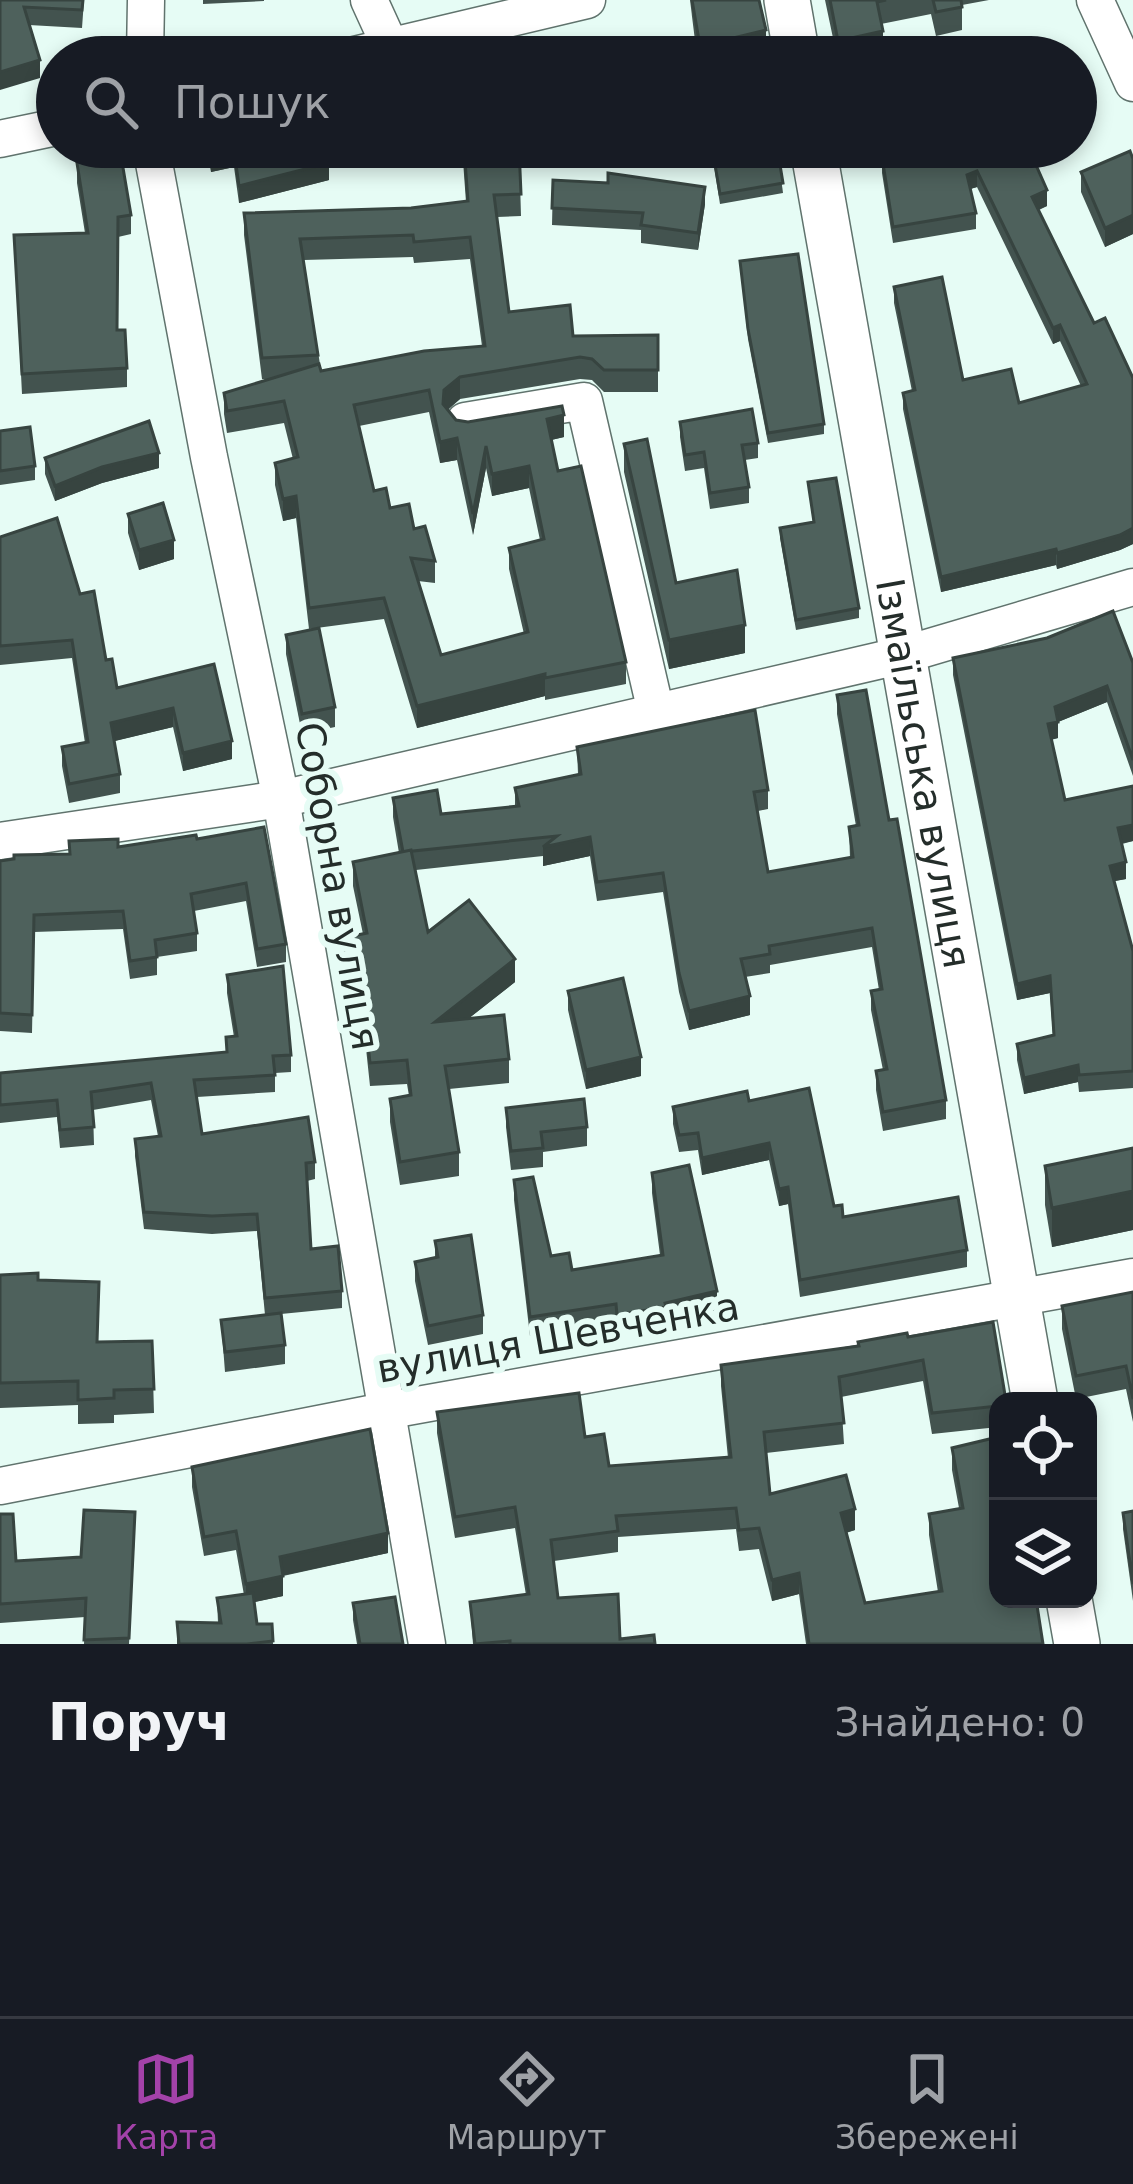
<!DOCTYPE html>
<html lang="uk">
<meta charset="utf-8">
<style>
:root{--surface:#171b24;--page:#242831;--text:#f1f3f6;--muted:#9ea1a6;--line:#363941;--accent:#a342a9}
body{margin:0;font-family:"DejaVu Sans",sans-serif;background:var(--page);color:var(--text)}
.controls{position:absolute;right:36px;bottom:36px;display:grid;overflow:hidden;border-radius:24px;box-shadow:0 6px 18px #0003}
.controls button{width:108px;height:108px;display:grid;place-items:center;padding:0;border:0;border-bottom:3px solid var(--line);background:var(--surface);color:var(--text);font:60px sans-serif}
.list{margin:0;padding:0;list-style:none}
h2{display:flex;justify-content:space-between;align-items:center;height:156px;margin:0;padding:0 48px;font-size:51px}
h2 small{font-size:39px;font-weight:400;color:var(--muted)}
.icon{flex:none;width:66px;height:66px;fill:none;stroke:currentColor;stroke-width:2;stroke-linecap:round;stroke-linejoin:round}
.map{position:relative;flex:none;width:1133px;height:1644px;overflow:hidden}
.search{position:absolute;background:var(--surface);box-shadow:0 6px 18px #0003;left:36px;right:36px;top:36px;height:132px;display:flex;align-items:center;gap:30px;box-sizing:border-box;padding:0 42px;border-radius:66px;color:var(--muted);font-size:45px}
.sheet{height:372px;background:var(--surface)}
nav{display:flex;justify-content:space-around;align-items:center;box-sizing:border-box;height:168px;border-top:3px solid var(--line);background:var(--surface);font-size:33px;color:var(--muted)}
nav a{display:grid;justify-items:center;gap:6px}
nav .on{color:var(--accent)}
.map>svg:first-child{display:block}
</style>
<div class="map">
<svg width="1133" height="1644" viewBox="0 0 1133 1644">
<rect width="100%" height="100%" fill="#e6fcf5"/>
<g fill="none" stroke-linecap="round" stroke-linejoin="round">
<g stroke="#60736d" stroke-width="39">
<g id="minor">
<path d="M369 0 390 46"/>
<path d="M1095 0 1133 83"/>
<path d="M145 57 146 0"/>
<path d="M346 57 587 0"/>
<path d="M0 139 57 127"/>
<path d="M151 147 209 457 281 799 427 1644"/>
<path d="M465 421 584 401 656 712"/>
<path d="M0 841 281 799 903 655 1133 587"/>
<path d="M0 1486 390 1410 1133 1277"/>
</g>
</g>
<g stroke="#60736d" stroke-width="48">
<g id="major">
<path d="M787 0 797 57"/>
<path id="s1" d="M813 147 1035 1401"/>
<path d="M1069 1599 1077 1644"/>
</g>
</g>
<use href="#minor" stroke="#fff" stroke-width="36"/>
<use href="#major" stroke="#fff" stroke-width="45"/>
</g>
<g fill="#43534f" fill-rule="evenodd">
<path d="M0 0H84L82 28 29 25 40 78Z"/>
<path d="M203 0H264V1L203 4Z"/>
<path d="M690 0H759L766 57H697Z"/>
<path d="M825 0H989L962 5V30L936 36 931 14 881 24 883 55 872 57H837Z"/>
<path d="M206 147H325L329 180 239 203 234 167 211 172Z"/>
<path d="M462 147H519L521 216 497 217 509 312 573 336 658 335V392H604L592 380 580 379 460 399 448 410 456 420 564 437 551 440 558 471 626 662V684L545 700V696L417 728 384 619 309 629 296 518 283 521 275 485V463L293 459 284 423 227 433 224 414V393L269 379H262L244 235V213L411 208 466 202ZM413 257 414 263 470 259 482 346 321 371 304 260ZM429 412 440 463 457 460 473 535 486 468 492 496 529 488 540 540 509 548V569L524 634 441 655 418 581 435 583V561L414 529 374 491 359 426Z"/>
<path d="M711 147H777L783 193 720 204Z"/>
<path d="M882 147H1028L1047 206 1039 210 1094 323 1133 378V544L1120 550 1057 569 1056 565 941 592 903 409V393L912 391 894 303V287L963 380 1019 403 1081 386 1060 341 1053 344 977 187 970 189 976 213V229L893 243 882 173V157L886 156Z"/>
<path d="M1133 159V234L1105 247 1081 192V172Z"/>
<path d="M77 163 131 215V234L118 237 117 330 127 368V387L22 394 14 235 85 233 77 183Z"/>
<path d="M553 180 705 204 698 250 641 243V230L552 225Z"/>
<path d="M740 261 824 424V434L768 443 748 339Z"/>
<path d="M680 422 758 443V458L745 460 749 487V503L710 509 704 468 685 471 680 437Z"/>
<path d="M0 431 35 466V480L0 485Z"/>
<path d="M624 444 676 583 745 653 669 669 624 472Z"/>
<path d="M45 458 159 468 102 483 55 501 45 474Z"/>
<path d="M808 482 859 608V618L796 630 780 538V528L813 522Z"/>
<path d="M128 514 174 559 139 570 128 533Z"/>
<path d="M0 537 80 594 117 688 214 664 232 759 183 771 173 727 114 741 120 774V793L69 803 62 766V747L85 743 72 658 0 665Z"/>
<path d="M286 635 335 707V727L302 734 286 654Z"/>
<path d="M1047 638 1133 663V776L1107 702 1058 722V738L1051 740 1065 800 1133 786V841L1122 844 1126 879 1114 881 1133 951V1088L1079 1092 1078 1082 1024 1094 1017 1060V1044L1053 1036 1050 993 1017 1000 953 675V658Z"/>
<path d="M837 695 889 820 946 1100V1119L883 1131 876 1090V1071L883 1070 871 1010V991L879 990 872 947 770 965V973L745 977 750 1015 689 1030 679 992 663 892 597 901 590 856 543 866V856L416 870 428 932 515 982 469 1018 509 1059V1083L449 1089 459 1152V1176L400 1185 390 1122V1099L409 1096 407 1084 370 1086 365 1039 360 1040 343 961V938L363 934 353 886V862L399 853 393 817V798L441 814 515 806V788L578 774 577 747 768 790V809L758 811 768 872 850 858 849 827 856 826 837 714Z"/>
<path d="M264 827 286 944V962L257 967 246 901 194 911 197 933V951L157 957V975L130 979 123 929 34 932 32 1033 0 1031V861L197 839Z"/>
<path d="M227 975 291 1055V1072L275 1073V1092L197 1097 202 1134 315 1162V1179L307 1181 311 1249 342 1291V1308L281 1314 285 1345V1364L225 1372 221 1320 265 1315 257 1231 212 1234 144 1229 135 1156V1139L158 1136 151 1100 93 1110 94 1145 60 1148 57 1117 0 1123V1073L227 1052 234 1037 227 993Z"/>
<path d="M568 991 641 1076 586 1089 568 1010Z"/>
<path d="M749 1101 843 1217 967 1250V1267L800 1297 788 1204 779 1206 769 1160 702 1175 698 1150 679 1152 673 1124V1107Z"/>
<path d="M506 1108 587 1127V1146L543 1152V1167L511 1170 506 1127Z"/>
<path d="M1133 1148V1230L1052 1247 1045 1205V1166Z"/>
<path d="M652 1173 717 1310 666 1322V1326L617 1334 616 1323 530 1336 514 1200V1180L551 1256 572 1270 660 1255 652 1193Z"/>
<path d="M435 1241 483 1315V1334L428 1345 415 1281V1262L435 1258Z"/>
<path d="M0 1275 38 1280 98 1342 152 1341 154 1413 114 1415V1423L78 1424V1405L0 1408Z"/>
<path d="M1133 1292V1422L1126 1389 1076 1399 1062 1329V1306Z"/>
<path d="M908 1337 998 1401V1427L932 1434 923 1381 841 1397 844 1444 766 1453 770 1494 855 1530 846 1533 865 1603 938 1592 929 1535V1514L959 1508 952 1470V1448L1043 1644H806L799 1594 772 1601 759 1549 739 1551 736 1529 618 1537V1552L554 1561 558 1598 620 1639 655 1644H473L470 1602 526 1595 515 1528 455 1538 437 1433V1412L585 1437 609 1466 728 1458 721 1386V1365L858 1346Z"/>
<path d="M192 1467 388 1553 283 1576V1596L254 1602 257 1624H272L273 1644H177V1622L218 1623 217 1598 244 1595 236 1550 204 1556 192 1487Z"/>
<path d="M1133 1511V1601L1123 1529V1513Z"/>
<path d="M0 1514 16 1561 81 1557 135 1532 129 1644H84L85 1617 0 1623Z"/>
<path d="M353 1603 403 1644H357L353 1620Z"/>
</g>
<g fill="#374440">
<path d="M766 30V57H700V46Z"/>
<path d="M883 31V55L872 57H838V41Z"/>
<path d="M40 60V78L0 90V72Z"/>
<path d="M234 150V167L211 172V155Z"/>
<path d="M329 163V180L239 203V186Z"/>
<path d="M977 171V187L967 190V175Z"/>
<path d="M705 187V204L698 250V233Z"/>
<path d="M1047 190V206L1032 212V197Z"/>
<path d="M1133 215V234L1105 247V228Z"/>
<path d="M1060 325V341L1053 344V328Z"/>
<path d="M460 377V399L444 412 443 426 444 390Z"/>
<path d="M564 415V437L547 441V419Z"/>
<path d="M457 438V460L440 463V442Z"/>
<path d="M486 446V468L473 535V514Z"/>
<path d="M159 453V468L102 483 55 501V486L102 467Z"/>
<path d="M529 466V488L492 496V474Z"/>
<path d="M296 496V518L283 521V499Z"/>
<path d="M1133 528V544L1120 550 1057 569V553Z"/>
<path d="M174 540V559L139 570V550Z"/>
<path d="M1056 549V565L941 592V577Z"/>
<path d="M745 625V653L669 669V640Z"/>
<path d="M545 674V696L417 728V706Z"/>
<path d="M1107 686V702L1058 722V738L1048 740V724L1055 707Z"/>
<path d="M173 708V727L111 742V723Z"/>
<path d="M232 741V759L183 771V753Z"/>
<path d="M1133 825V841L1118 844V828Z"/>
<path d="M590 837V856L543 866V847Z"/>
<path d="M1126 862V879L1110 882V866Z"/>
<path d="M515 959V982L435 1045V1022Z"/>
<path d="M1050 976V993L1017 1000V984Z"/>
<path d="M750 996V1015L689 1030V1011Z"/>
<path d="M365 1016V1039L360 1040V1017Z"/>
<path d="M641 1057V1076L586 1089V1070Z"/>
<path d="M1078 1065V1082L1024 1094V1078Z"/>
<path d="M769 1143V1160L702 1175V1158Z"/>
<path d="M788 1187V1204L779 1206V1189Z"/>
<path d="M1133 1191V1230L1052 1247V1208Z"/>
<path d="M717 1291V1310L666 1322 665 1303Z"/>
<path d="M855 1509V1530L841 1534V1513Z"/>
<path d="M388 1533V1553L280 1576V1557Z"/>
<path d="M799 1573V1594L772 1601V1580Z"/>
<path d="M283 1576V1596L246 1604V1584Z"/>
</g>
<g fill="#4e615c" stroke="#374440" stroke-width="3" fill-rule="evenodd">
<path d="M0 0H83L82 10 24 7 40 60 0 72Z"/>
<path d="M692 0H759L766 30 700 46Z"/>
<path d="M830 0H886L877 2 883 31 838 41Z"/>
<path d="M933 0H961L962 7 936 12Z"/>
<path d="M1030 49 1034 57H1013Z"/>
<path d="M209 147H325L329 163 239 186 234 150 211 155Z"/>
<path d="M464 147H519L521 194 494 195 509 312 570 305 573 336 658 335V370H604L592 359 580 357 460 377 444 390 443 404 456 420 468 422 562 406 564 415 547 419 558 471 581 466 626 662 545 678V674L417 706 384 598 309 608 296 496 283 499 275 463 298 457 284 401 227 411 224 393 319 364 321 371 424 351 485 346 470 237 414 242 413 235 300 239 318 355 262 358 244 213 411 208 468 201ZM429 390 440 442 457 438 473 514 486 446 492 474 529 466 544 539 509 548 528 632 441 655 411 558 435 561 425 526 414 529 409 504 390 508 386 488 374 491 354 405Z"/>
<path d="M712 147H777L783 183 720 194Z"/>
<path d="M888 147H1028L1047 190 1032 197 1094 323 1105 318 1133 378V528L1120 535 1057 553 1056 549 941 577 903 393 915 390 894 287 942 277 963 380 1011 369 1019 403 1087 384 1060 325 1053 328 977 171 967 175 976 213 893 227 882 157 891 155Z"/>
<path d="M1130 151 1133 159V215L1105 228 1081 172Z"/>
<path d="M121 156 131 215 118 217 117 330H125L127 368 22 374 14 235 88 233 77 163Z"/>
<path d="M608 173 705 187 698 233 641 225 643 213 552 208 553 180 608 183Z"/>
<path d="M798 254 824 424 768 433 748 329 740 261Z"/>
<path d="M752 409 758 443 742 445 749 487 710 493 704 452 685 455 680 422Z"/>
<path d="M149 421 159 453 102 467 55 486 45 458Z"/>
<path d="M30 427 35 466 0 471V431Z"/>
<path d="M647 439 676 583 737 570 745 625 669 640 624 444Z"/>
<path d="M836 478 859 608 796 620 780 528 814 522 808 482Z"/>
<path d="M163 503 174 540 139 550 128 514Z"/>
<path d="M57 518 80 594 94 591 106 660 112 659 117 688 214 664 232 741 183 753 173 708 111 723 120 774 69 784 62 747 88 742 72 640 0 646V537Z"/>
<path d="M1113 611 1133 663V760L1107 686 1055 707 1058 722 1048 724 1065 800 1133 786V825L1118 828 1126 862 1110 866 1133 951V1071L1079 1075 1078 1065 1024 1078 1017 1044 1054 1035 1050 976 1017 984 953 658 1047 638Z"/>
<path d="M319 628 335 707 302 714 286 635Z"/>
<path d="M866 690 889 820 897 819 946 1100 883 1112 876 1071 887 1069 871 991 882 989 872 928 769 946 770 954 741 959 750 996 689 1011 679 973 663 873 597 882 590 837 543 847 557 836 403 852 393 798 437 790 441 814 519 806 515 788 581 774 577 747 755 710 768 790 754 792 768 872 853 857 849 827 859 825 837 695Z"/>
<path d="M264 827 286 944 257 949 246 883 191 894 197 933 155 940 157 957 130 961 123 911 34 915 32 1015 0 1013V861L14 859V855L70 854 69 841 118 839V847L196 835 197 839Z"/>
<path d="M411 850 428 932 469 900 515 959 435 1022 504 1015 509 1059 445 1066 459 1152 400 1162 390 1099 411 1095 407 1060 370 1063 365 1016 360 1017 343 938 367 933 353 862Z"/>
<path d="M283 966 291 1055 273 1056 275 1075 194 1080 202 1134 308 1117 315 1162 306 1163 311 1249 338 1246 342 1291 265 1298 257 1214 212 1216 144 1212 135 1139 161 1136 151 1083 91 1092 94 1127 60 1130 57 1100 0 1105V1073L227 1052 226 1037 237 1036 227 975Z"/>
<path d="M623 978 641 1057 586 1070 568 991Z"/>
<path d="M809 1088 834 1206 842 1205 843 1217 958 1197 967 1250 800 1280 788 1187 779 1189 769 1143 702 1158 698 1133 679 1135 673 1107 747 1091 749 1101Z"/>
<path d="M584 1099 587 1127 541 1132 543 1148 511 1151 506 1108Z"/>
<path d="M1133 1148V1191L1052 1208 1045 1166Z"/>
<path d="M689 1165 717 1291 665 1303 666 1307 617 1315 616 1304 530 1317 514 1180 533 1177 551 1256 569 1253 572 1270 663 1255 652 1173Z"/>
<path d="M471 1235 483 1315 428 1326 415 1262 438 1257 435 1241Z"/>
<path d="M38 1273V1280L99 1282 97 1342 152 1341 154 1389 114 1390V1398L78 1400V1381L0 1383V1275Z"/>
<path d="M1133 1292V1399L1126 1366 1076 1376 1062 1306Z"/>
<path d="M281 1313 285 1345 225 1352 221 1320Z"/>
<path d="M993 1322 1006 1401H998V1406L932 1413 923 1360 839 1377 844 1423 764 1432 770 1494 846 1475 855 1509 841 1513 865 1603 942 1591 929 1514 963 1508 952 1448 998 1437V1599H1036L1043 1644H809L799 1573 772 1580 759 1528 739 1530 736 1508 616 1516 618 1531 551 1540 558 1598 618 1594 620 1639 654 1635 655 1644H510V1641L475 1644 470 1602 529 1594 515 1507 455 1517 437 1412 579 1393 585 1437 604 1434 609 1466 731 1457 721 1365 859 1346 858 1342 907 1333 908 1337Z"/>
<path d="M370 1429 388 1533 280 1557 283 1576 246 1584 236 1531 204 1537 192 1467Z"/>
<path d="M84 1510 135 1512 129 1638 84 1640 86 1598 0 1604V1514H13L16 1561 81 1557Z"/>
<path d="M1133 1511V1584L1123 1513Z"/>
<path d="M253 1593 257 1624H272L273 1641 247 1644H179L177 1622 221 1623 217 1598Z"/>
<path d="M395 1597 403 1644H360L353 1603Z"/>
</g>
<g text-anchor="middle" stroke-width="12" stroke-linejoin="round" paint-order="stroke">
<g font-size="39" fill="#242d2a" stroke="#e6fcf5">
<text dy="14" stroke="none"><textPath href="#s1" startOffset="636">Ізмаїльська вулиця</textPath></text>
<text transform="translate(338 886) rotate(80)" y="14">Соборна вулиця</text>
<text transform="translate(558 1337) rotate(-10)" y="14">вулиця Шевченка</text>
</g>
</g>
</svg>
<div class="controls">
<button><svg class="icon" aria-label="locate" viewBox="0 0 24 24"><circle cx="12" cy="12" r="6"/><path d="M12 2v4M12 18v4M2 12h4M18 12h4"/></svg></button>
<button><svg class="icon" aria-label="layers" viewBox="0 0 24 24"><path d="M12 4l9 5-9 5-9-5zM3 14l9 5 9-5"/></svg></button>
</div>
<div class="search"><svg class="icon" aria-label="search" viewBox="0 0 24 24"><circle cx="10" cy="10" r="6"/><path d="M15 15l6 6"/></svg>Пошук</div>
</div>
<section class="sheet">
<h2>Поруч<small>Знайдено: 0</small></h2>
<ul class="list">
</ul>
</section>
<nav>
<a class="on"><svg class="icon" aria-label="map" viewBox="0 0 24 24"><path d="M3 6l6-2 6 2 6-2v14l-6 2-6-2-6 2zM9 4v14M15 6v14"/></svg>Карта</a>
<a><svg class="icon" aria-label="directions" viewBox="0 0 24 24"><path d="M12 3l9 9-9 9-9-9zM9 14v-3h6M13 9l2 2-2 2"/></svg>Маршрут</a>
<a><svg class="icon" aria-label="saved" viewBox="0 0 24 24"><path d="M7 4h10v16l-5-4-5 4z"/></svg>Збережені</a>
</nav>
